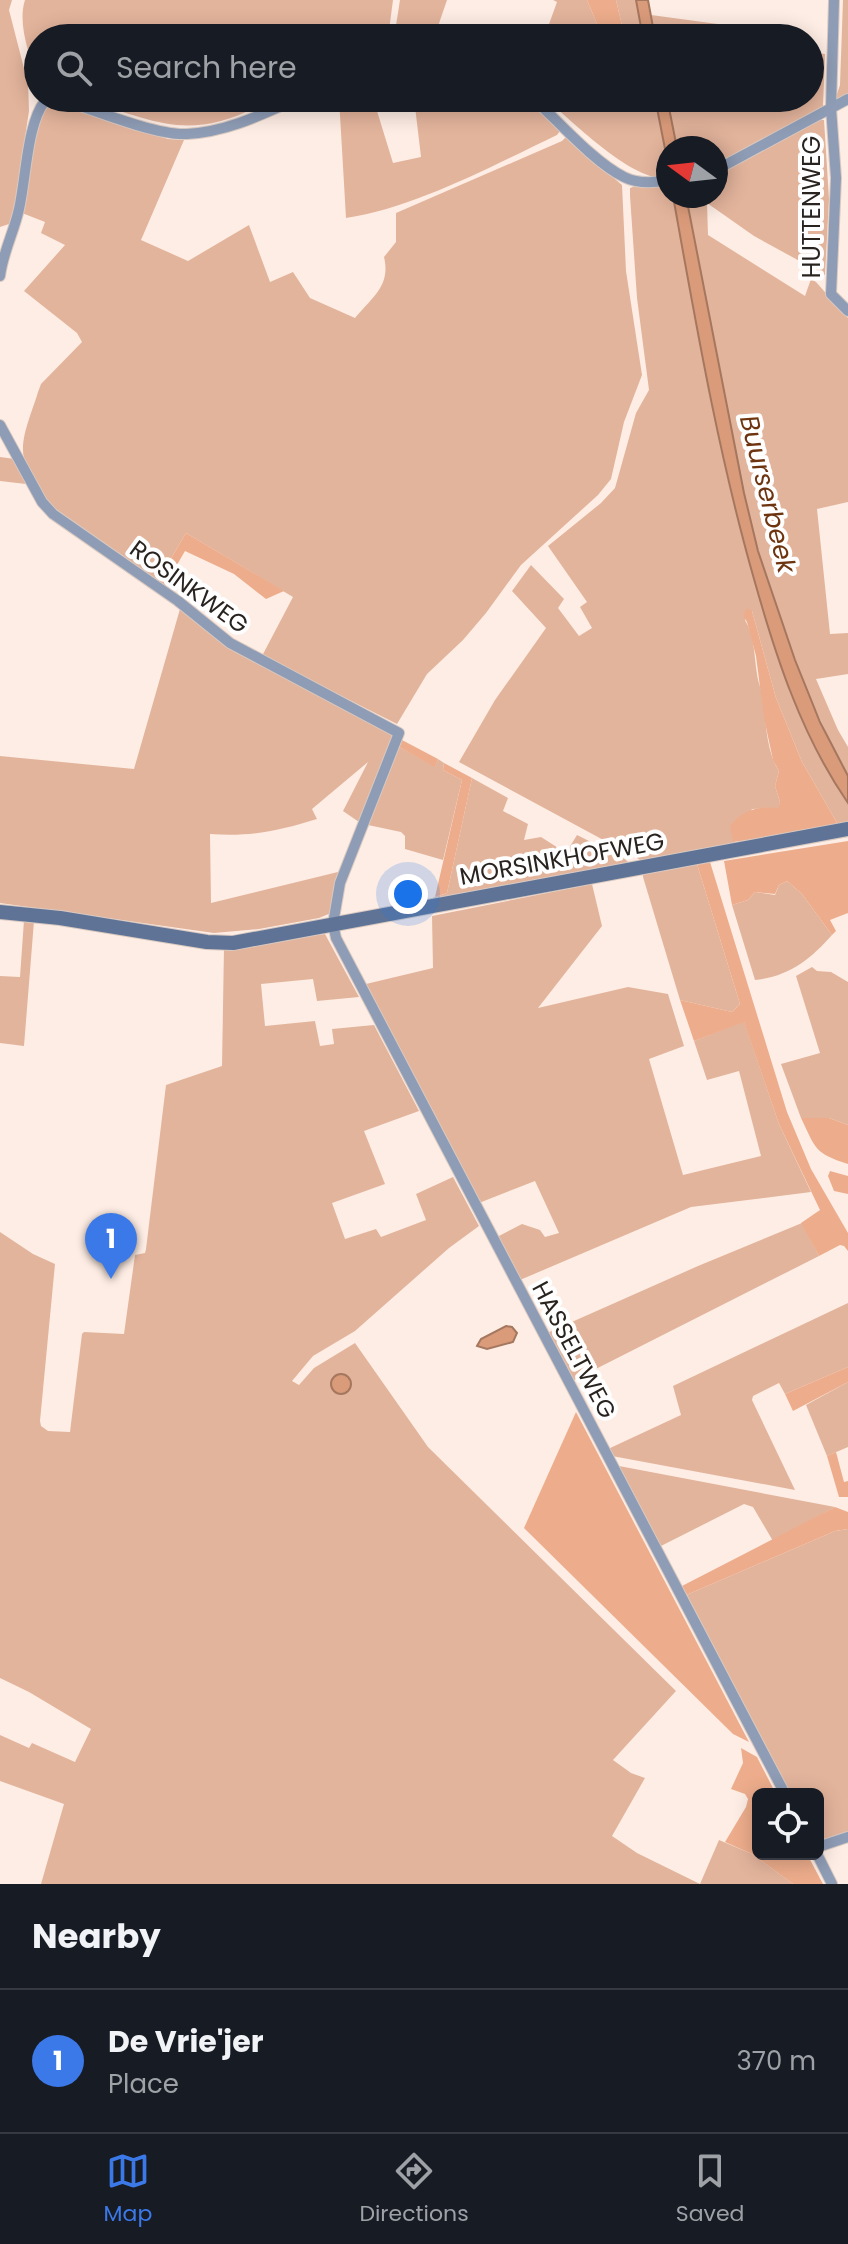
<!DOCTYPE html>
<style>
:root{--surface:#171b24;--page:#242831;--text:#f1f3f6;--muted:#9ea1a6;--line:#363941;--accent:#3c79e8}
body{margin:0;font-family:Poppins,sans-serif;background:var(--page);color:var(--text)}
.controls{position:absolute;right:24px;bottom:24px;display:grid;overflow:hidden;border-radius:12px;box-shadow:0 4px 20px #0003}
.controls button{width:72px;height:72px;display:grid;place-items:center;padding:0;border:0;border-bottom:2px solid var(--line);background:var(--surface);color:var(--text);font:40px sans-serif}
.compass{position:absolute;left:656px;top:136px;width:72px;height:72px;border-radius:50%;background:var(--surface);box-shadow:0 4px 20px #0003;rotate:285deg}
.you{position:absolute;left:408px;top:894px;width:28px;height:28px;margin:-20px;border:6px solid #fff;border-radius:50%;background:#1a73e8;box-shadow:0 0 0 12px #1a73e833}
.badge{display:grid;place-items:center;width:52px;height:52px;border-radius:50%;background:var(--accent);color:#fff;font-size:26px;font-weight:700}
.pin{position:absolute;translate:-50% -66px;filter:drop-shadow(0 2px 4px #0008)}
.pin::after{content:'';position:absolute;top:42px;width:28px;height:24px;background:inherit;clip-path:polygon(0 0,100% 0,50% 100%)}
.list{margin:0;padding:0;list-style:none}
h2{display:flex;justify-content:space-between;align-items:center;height:104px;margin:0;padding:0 32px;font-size:34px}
h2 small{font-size:26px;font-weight:400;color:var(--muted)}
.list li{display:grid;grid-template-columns:52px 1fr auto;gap:24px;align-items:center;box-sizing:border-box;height:144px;padding:0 32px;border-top:2px solid var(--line)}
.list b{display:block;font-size:30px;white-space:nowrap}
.list p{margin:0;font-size:26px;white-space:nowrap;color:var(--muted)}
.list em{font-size:26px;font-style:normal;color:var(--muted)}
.icon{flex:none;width:44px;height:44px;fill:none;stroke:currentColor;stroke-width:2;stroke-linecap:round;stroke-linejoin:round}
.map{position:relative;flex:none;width:848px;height:1884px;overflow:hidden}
.search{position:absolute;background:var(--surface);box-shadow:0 4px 20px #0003;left:24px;right:24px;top:24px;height:88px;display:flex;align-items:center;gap:20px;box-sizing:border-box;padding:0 28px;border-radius:44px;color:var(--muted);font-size:30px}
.sheet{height:248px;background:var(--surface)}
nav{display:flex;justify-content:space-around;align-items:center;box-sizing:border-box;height:112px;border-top:2px solid var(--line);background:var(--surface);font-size:22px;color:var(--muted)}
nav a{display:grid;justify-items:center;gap:4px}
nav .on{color:var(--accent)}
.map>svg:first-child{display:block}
</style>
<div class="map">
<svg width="848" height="1884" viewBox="0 0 848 1884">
<rect width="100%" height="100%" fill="#feede4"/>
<g fill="#e3b49c">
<path d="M0 0H12L9 10 28 84 29 111 12 223 0 227Z"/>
<path d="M25 0H393L388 38H38V80C30 57 17 24 25 0Z"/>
<path d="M400 0H447L434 38H394Z"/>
<path d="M553 0H587L603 38H544L557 2Z"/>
<path d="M616 0H636L643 38H625Z"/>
<path d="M843 0H848V94L834 103 840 85Z"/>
<path d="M651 15 776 32 778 38H655Z"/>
<path d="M810 52 825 54 823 106 716 165V148H677L667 98H810Z"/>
<path d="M81 98H273C193 144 162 124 81 98Z"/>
<path d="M339 98H373L393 163 421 157 414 98H525L560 131 557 135C494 165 415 208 346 218Z"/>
<path d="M545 98H655L668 164V178C633 183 571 120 545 98Z"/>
<path d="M52 103 168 139 184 140 141 240 188 261 249 225 270 282 293 272 310 298 355 318C372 297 391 286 384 257L396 242V213L562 141 566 137 622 185 626 271 642 375 624 422 611 479 598 495 521 565 486 613 463 640 427 674 397 724 262 656 293 597 186 533 156 584C112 552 38 515 24 458 19 439 33 410 38 392L41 384 82 342 77 333 24 291 65 245 41 233 45 222 22 213C26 187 29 115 52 103Z"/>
<path d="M820 120H824L829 199 825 275 754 236 707 203 708 235 805 296 811 279 816 282 848 318V502L817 509 830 634 848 633V674L816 679 838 730 848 747V776C810 704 779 628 758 549 727 434 709 313 686 196H716V174Z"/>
<path d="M639 185H668V196H673L727 476 742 537 790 693 823 763 848 803V826L840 828 802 762 776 698 752 611 745 620C755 637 754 656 757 674 758 683 762 690 763 699 766 722 766 751 779 771L775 786 780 802 779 808 752 809 734 843 646 863 459 762 495 700 546 628 512 591 531 565 564 599 558 608 579 636 592 628 580 607 587 602 548 546 601 503 615 488 636 413 649 390 637 298 630 196V188Z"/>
<path d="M0 457 15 459 26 484 0 481Z"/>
<path d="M180 609 228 647 390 733 393 737 359 822 343 811 368 762 312 809 317 819C278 831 251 837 210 834L211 903 342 871 331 913 319 918 259 929 214 933 0 903V756L134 769Z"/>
<path d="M399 747 435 766 438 759 444 763 443 770 462 780 443 860 405 849V836L401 832 368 825Z"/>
<path d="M472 778 508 798 503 811 528 824 524 840 541 837 566 853 577 835 625 859 632 866 410 906 447 893Z"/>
<path d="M697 864 740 1004 732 1012 680 1000 643 877V874Z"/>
<path d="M787 881 802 894 832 935C811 959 788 977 755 980L732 905 748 900 755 892 775 895 779 885Z"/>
<path d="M592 884 602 926 538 1008 628 987 668 994 684 1046 649 1059 683 1175 761 1156 739 1071 707 1080 694 1041 744 1021 779 1124 811 1192 691 1207 520 1280 497 1237 522 1224 540 1230 545 1237 559 1233 535 1181 479 1203 366 984 433 968 432 916Z"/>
<path d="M24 920 34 921 24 1046 0 1043V976L20 977Z"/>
<path d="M325 934 359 997 317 1001 313 979 261 984 265 1026 315 1021 320 1046 334 1044 332 1029 374 1025 419 1111 364 1131 385 1184 332 1203 345 1239 376 1229 381 1237 426 1220 416 1194 453 1177 479 1226 449 1248 355 1331 313 1356 292 1381 299 1385 314 1368 355 1343 428 1447 676 1691 613 1760 631 1773 645 1778 612 1836 637 1853 700 1884 719 1840 752 1854 793 1884H41L64 1804 0 1781V1735L29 1748 32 1743 75 1762 91 1729 29 1692 0 1678V1232L33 1254 55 1264 40 1421 41 1426 48 1431 70 1432 82 1334 84 1332 124 1334 135 1255 145 1253 146 1249 166 1085 222 1066 224 947Z"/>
<path d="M812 967 817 971 831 972 848 982V1125L829 1118H801L781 1064 820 1053 796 976Z"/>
<path d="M802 1223 819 1256 572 1381 547 1333 698 1266Z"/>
<path d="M848 1303V1367L785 1394 779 1383 753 1396 752 1400 795 1490 612 1456 608 1449 681 1415 673 1386Z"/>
<path d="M848 1382V1447L827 1456 806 1405Z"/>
<path d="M619 1466 835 1507 773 1541 753 1507 744 1504 659 1547Z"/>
<path d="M848 1529V1832L818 1841V1794H791L684 1596 835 1531Z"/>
</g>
<g fill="#edad8c">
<path d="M587 0H616L625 38H603Z"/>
<path d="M186 533 284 591 266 599 234 574 185 551 163 589 156 584Z"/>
<path d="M747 608 752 611 776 698 802 762 840 828 733 842 730 826C742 810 758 806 778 808L780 802 775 786 779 771 773 760 764 718 756 656 747 622 743 615Z"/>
<path d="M402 740 438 759 435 767 399 747Z"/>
<path d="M444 763 472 778 447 893 435 897 462 780 443 770Z"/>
<path d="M848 841V913L830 920 836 931 832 935 802 894 787 881 779 885 775 894 755 892 748 900 732 905 724 861Z"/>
<path d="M710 862 787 1112 811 1169 848 1233V1251L844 1246 840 1245 819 1256 801 1223 820 1210 779 1124 744 1022 694 1041 680 1000 732 1012 740 1004 697 864Z"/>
<path d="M801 1118H829L848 1125V1164C814 1153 816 1149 801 1118Z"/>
<path d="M830 1171 848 1176V1194L834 1191 828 1176Z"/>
<path d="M848 1367V1382L793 1411 785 1394Z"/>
<path d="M576 1412 749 1742 733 1734 524 1528Z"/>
<path d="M836 1452 844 1482 848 1481V1497H839L827 1456Z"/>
<path d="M835 1507 848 1512V1529L835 1531 684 1596 680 1587Z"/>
<path d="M741 1748 757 1757 776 1794H758V1854H807L823 1884H793L752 1854 725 1842 746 1807 748 1799 745 1794 731 1789 743 1763Z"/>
</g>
<g fill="#da9b7a" stroke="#a5775f" stroke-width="2">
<path d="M636 0H648L655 38H643Z"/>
<path d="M655 98H667L677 148H668V164Z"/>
<path d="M673 196H686L744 493 758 551 795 660 820 722 848 776V803C801 735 776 657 754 579 718 453 696 324 673 196Z"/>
<path d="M506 1326 512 1327 517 1333 513 1342 487 1349 477 1346 481 1339Z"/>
<circle cx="341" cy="1384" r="10"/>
</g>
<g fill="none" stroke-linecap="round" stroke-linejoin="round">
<g stroke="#d8c9c1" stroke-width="12">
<g id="street">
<path d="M834 0 831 108 836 178 831 294 848 311"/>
<path d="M533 98C558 121 595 163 624 177 638 184 654 183 668 180"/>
<path d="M716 170 848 99"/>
<path d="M0 276C3 252 14 232 19 209 26 179 27 123 45 101L60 99C91 109 157 136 187 134 227 132 263 114 299 98"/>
<path d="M0 425 42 502 53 514 178 601 230 643 399 733 340 883 333 924 336 938 785 1794"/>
<path d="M818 1847 848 1837"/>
<path d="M817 1854 832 1884"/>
</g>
</g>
<g stroke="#d8c9c1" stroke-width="16">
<path id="secondary" d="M0 912 60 918 207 942 233 943 848 829"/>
</g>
<use href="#street" stroke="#8e9cb5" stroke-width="10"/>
<use href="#secondary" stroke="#5f7396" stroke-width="14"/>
</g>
<g text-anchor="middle" stroke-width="8" stroke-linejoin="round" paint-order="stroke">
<g font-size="24" fill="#292320" stroke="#fefefe">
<text transform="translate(812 207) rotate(-90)" y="8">HUTTENWEG</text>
<text transform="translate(189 587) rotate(36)" y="8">ROSINKWEG</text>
<text transform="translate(562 859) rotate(-10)" y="8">MORSINKHOFWEG</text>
<text transform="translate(574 1350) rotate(62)" y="8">HASSELTWEG</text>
</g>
<g font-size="26" font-style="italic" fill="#6e3410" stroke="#fefefe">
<text transform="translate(768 494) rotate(76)" y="9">Buurserbeek</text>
</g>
</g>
</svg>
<div class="controls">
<button><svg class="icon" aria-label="locate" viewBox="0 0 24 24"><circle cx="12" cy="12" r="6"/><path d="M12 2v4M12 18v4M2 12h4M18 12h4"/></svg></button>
</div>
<svg class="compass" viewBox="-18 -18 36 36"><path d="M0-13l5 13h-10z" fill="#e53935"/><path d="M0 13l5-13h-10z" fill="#9ea1a6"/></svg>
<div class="you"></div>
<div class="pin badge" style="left:111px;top:1279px">1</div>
<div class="search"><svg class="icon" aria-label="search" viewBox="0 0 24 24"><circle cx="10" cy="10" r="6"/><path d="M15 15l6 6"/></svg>Search here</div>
</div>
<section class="sheet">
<h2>Nearby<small></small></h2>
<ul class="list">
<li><span class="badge">1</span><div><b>De Vrie'jer</b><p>Place</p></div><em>370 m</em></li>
</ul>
</section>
<nav>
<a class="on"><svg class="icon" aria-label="map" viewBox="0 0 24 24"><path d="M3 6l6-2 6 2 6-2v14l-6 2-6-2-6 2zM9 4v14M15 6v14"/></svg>Map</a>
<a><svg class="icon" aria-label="directions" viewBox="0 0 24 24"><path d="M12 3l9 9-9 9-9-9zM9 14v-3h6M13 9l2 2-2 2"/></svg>Directions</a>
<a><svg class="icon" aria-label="saved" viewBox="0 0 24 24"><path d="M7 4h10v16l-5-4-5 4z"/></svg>Saved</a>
</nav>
